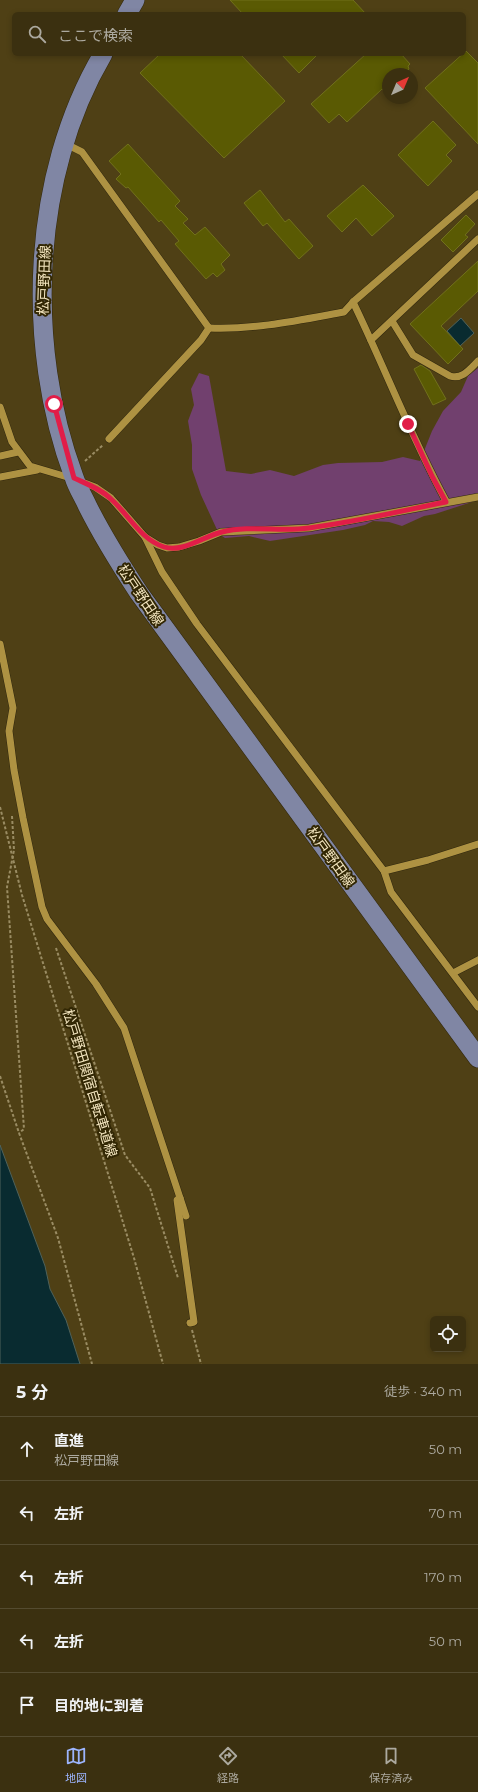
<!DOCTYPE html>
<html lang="ja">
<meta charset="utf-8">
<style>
:root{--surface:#3b3010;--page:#463c1e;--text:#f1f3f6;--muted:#aca99f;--line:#544b30;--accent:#9cb4fd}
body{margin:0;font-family:Montserrat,"Noto Sans JP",sans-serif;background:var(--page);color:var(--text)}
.controls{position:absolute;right:12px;bottom:12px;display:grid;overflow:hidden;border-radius:6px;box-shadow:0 2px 6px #0003}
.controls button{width:36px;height:36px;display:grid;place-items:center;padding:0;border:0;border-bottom:1px solid var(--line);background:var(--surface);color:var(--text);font:20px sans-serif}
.compass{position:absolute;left:382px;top:68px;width:36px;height:36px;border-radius:50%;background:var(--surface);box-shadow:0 2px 6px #0003;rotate:44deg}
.stop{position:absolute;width:12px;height:12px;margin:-9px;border:3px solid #e11d48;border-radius:50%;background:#fff}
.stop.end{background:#e11d48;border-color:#fff;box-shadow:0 1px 4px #0008}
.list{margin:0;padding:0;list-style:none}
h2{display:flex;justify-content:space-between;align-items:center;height:52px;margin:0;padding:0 16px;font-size:17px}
h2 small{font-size:13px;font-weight:400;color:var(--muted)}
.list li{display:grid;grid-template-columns:26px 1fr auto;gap:12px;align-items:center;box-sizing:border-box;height:64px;padding:0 16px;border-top:1px solid var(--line)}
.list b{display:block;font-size:15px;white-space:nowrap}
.list p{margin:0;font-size:13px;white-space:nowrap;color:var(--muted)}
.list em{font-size:13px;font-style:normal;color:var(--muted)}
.icon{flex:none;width:22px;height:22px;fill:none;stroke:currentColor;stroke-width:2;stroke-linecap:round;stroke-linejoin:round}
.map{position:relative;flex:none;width:478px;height:1364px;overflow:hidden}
.search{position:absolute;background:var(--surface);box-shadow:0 2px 6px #0003;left:12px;right:12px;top:12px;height:44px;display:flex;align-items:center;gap:10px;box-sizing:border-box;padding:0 14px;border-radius:6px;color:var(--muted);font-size:15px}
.sheet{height:372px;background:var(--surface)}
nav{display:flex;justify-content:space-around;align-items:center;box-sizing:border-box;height:56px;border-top:1px solid var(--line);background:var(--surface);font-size:11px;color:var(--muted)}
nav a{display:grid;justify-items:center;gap:2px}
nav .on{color:var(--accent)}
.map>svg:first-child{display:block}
</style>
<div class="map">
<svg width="478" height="1364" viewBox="0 0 478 1364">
<rect width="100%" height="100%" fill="#4f4015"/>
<path fill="#71406e" d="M478 368V500L435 514 424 516 402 526 389 522 373 521 365 525 343 530 270 541 249 536 225 538 219 534 201 495 192 469V445L188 421 194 405 191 389 199 373 209 376 226 471 251 474 270 470 294 476 323 465 338 463 382 462 403 457 420 461 432 431 443 411 461 392 468 376Z"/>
<g fill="#092b30" stroke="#4f625b">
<path d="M461 318 474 333 460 346 447 331Z"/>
<path d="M0 1145 45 1266 50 1289 66 1320 80 1364H0Z"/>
</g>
<g fill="#5a5a03" stroke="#71711b">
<path d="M230 0H353L366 14H243Z"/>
<path d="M466 51 478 63V144L425 88Z"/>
<path d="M160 54H240L285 101 224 158 140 73Z"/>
<path d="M281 54H318L299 73Z"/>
<path d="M366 54H401L410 64 408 66 409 69 403 74H388V96L382 89 347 122 339 114 329 123 311 104Z"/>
<path d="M433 121 456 145 446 155 452 161 428 186 398 155Z"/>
<path d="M128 144 180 201 175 206 188 219 183 223 195 235 205 227 230 255 221 264 225 270 217 277 213 273 206 279 175 244 179 241 161 220 159 222 128 187 126 188 116 179 121 174 109 161Z"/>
<path d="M363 185 394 216 372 236 356 218 342 232 327 216Z"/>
<path d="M260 190 285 222 289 219 313 246 299 259 267 223 263 226 244 203Z"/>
<path d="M466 215 475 224 465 235 468 237 453 252 441 240Z"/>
<path d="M478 261V291L441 326 463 349 448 364 410 324Z"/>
<path d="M421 365 430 371 446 399 433 405 414 369Z"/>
</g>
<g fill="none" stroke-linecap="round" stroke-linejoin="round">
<g stroke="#30270e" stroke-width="8">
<g id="minor">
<path d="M66 144 82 152 209 328"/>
<path d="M392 321 413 355 450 376C462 380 470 369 478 361"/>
<path d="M209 328C254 330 300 320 344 312L353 302"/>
<path d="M371 340 478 239"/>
<path d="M0 407 12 442 30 466 74 479 95 487 111 498 145 537 158 545 167 548 179 547 199 541 221 532 309 528 478 497"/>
<path d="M109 439 201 340 209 328"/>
<path d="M0 456 18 452"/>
<path d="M0 477 37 470"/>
<path d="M446 501C411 437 385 368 353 302L478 194"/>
<path d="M145 537 162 572 197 624 384 871 391 892 478 1007"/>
<path d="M0 644 13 708 9 731 14 770 23 818 42 907 47 919 96 984 124 1028 186 1216"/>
<path d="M384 871 428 860 478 844"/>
<path d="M453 973 478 960"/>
<path d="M180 1198 177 1200 194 1322 190 1323"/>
</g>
</g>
<g stroke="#30270e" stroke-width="20">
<g id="major">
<path d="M127 14 135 0"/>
<path d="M103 54C31 176 25 346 74 477 77 487 83 496 87 505 102 535 120 564 139 593L478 1058"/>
</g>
</g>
<g stroke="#9a8c63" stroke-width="2" stroke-dasharray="3 2" stroke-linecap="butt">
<path d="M85 461 103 445"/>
<path d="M0 807 22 895 134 1258 163 1364"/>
<path d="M12 816 14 850 7 887 24 1129 19 1133"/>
<path d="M56 948 125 1155 150 1188 178 1278"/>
<path d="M0 1076 19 1133 58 1238 92 1364"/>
<path d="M192 1330 201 1364"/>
</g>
<use href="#minor" stroke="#ae9242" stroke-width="7"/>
<use href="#major" stroke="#8086a4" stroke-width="19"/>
</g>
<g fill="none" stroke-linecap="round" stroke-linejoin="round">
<path stroke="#e11d48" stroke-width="5" d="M54 404 74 478C87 484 101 489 111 499 129 515 140 539 164 547 183 553 204 536 222 532 250 525 281 532 309 528 355 522 401 511 446 502L432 476 408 424"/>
</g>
<g text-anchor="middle" stroke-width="4" stroke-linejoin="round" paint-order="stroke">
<g font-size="14" fill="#f2e4be" stroke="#322704">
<text transform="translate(44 280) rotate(-88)" y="5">松戸野田線</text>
<text transform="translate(141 595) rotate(56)" y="5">松戸野田線</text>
<text transform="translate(331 857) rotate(54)" y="5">松戸野田線</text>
<text transform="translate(90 1083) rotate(73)" y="5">松戸野田関宿自転車道線</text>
</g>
</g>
</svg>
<div class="controls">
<button><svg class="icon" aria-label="locate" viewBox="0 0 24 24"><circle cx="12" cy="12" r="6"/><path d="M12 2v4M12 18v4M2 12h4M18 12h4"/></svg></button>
</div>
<svg class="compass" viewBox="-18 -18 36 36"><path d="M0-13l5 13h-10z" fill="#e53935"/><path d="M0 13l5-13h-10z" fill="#aca99f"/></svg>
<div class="stop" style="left:54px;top:404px"></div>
<div class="stop end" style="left:408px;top:424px"></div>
<div class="search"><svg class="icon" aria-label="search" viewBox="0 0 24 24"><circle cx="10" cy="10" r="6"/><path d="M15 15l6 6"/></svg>ここで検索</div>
</div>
<section class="sheet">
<h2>5 分<small>徒歩 · 340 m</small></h2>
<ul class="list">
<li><svg class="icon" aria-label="ahead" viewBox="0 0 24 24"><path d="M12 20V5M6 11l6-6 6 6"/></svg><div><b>直進</b><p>松戸野田線</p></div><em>50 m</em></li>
<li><svg class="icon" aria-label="left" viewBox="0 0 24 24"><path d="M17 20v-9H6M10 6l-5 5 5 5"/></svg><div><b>左折</b></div><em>70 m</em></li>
<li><svg class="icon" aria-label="left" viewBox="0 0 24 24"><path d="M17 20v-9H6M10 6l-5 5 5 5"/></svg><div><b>左折</b></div><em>170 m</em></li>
<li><svg class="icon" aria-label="left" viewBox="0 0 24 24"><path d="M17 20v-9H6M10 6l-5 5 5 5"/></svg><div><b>左折</b></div><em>50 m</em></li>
<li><svg class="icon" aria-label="arrive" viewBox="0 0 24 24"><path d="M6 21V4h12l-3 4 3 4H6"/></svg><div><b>目的地に到着</b></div></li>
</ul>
</section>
<nav>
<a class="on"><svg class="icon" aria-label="map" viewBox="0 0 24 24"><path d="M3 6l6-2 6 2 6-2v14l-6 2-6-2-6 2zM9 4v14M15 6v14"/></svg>地図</a>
<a><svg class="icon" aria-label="directions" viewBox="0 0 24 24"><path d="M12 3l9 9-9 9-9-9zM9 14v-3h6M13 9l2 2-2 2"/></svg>経路</a>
<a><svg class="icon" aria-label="saved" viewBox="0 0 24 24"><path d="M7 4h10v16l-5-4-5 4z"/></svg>保存済み</a>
</nav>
